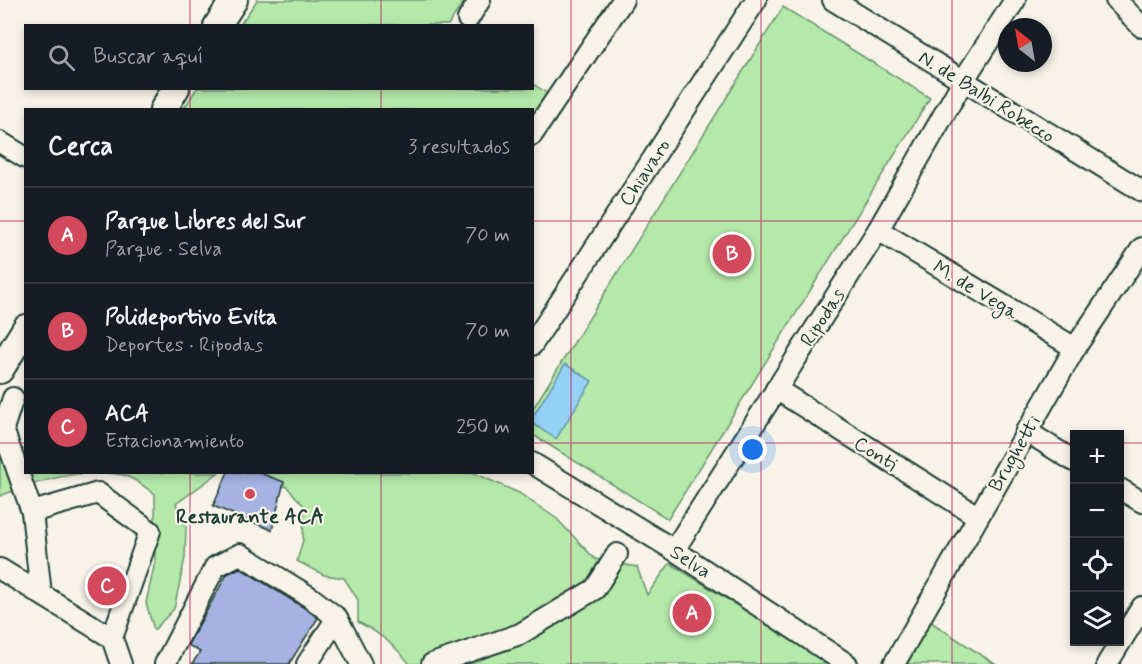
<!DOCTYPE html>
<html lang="es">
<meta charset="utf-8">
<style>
:root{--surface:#171b24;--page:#242831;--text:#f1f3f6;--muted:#9ea1a6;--line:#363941;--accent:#d1495b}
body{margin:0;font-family:Mynerve,sans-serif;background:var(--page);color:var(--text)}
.controls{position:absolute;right:18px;bottom:18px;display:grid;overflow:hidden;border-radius:0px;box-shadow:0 3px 9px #0003}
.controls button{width:54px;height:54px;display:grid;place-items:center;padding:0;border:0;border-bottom:2px solid var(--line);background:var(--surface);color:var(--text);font:30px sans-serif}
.compass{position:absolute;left:998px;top:18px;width:54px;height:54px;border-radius:50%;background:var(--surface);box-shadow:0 3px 9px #0003;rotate:329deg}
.you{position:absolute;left:753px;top:450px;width:21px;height:21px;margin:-15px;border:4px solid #fff;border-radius:50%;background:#1a73e8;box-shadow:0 0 0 9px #1a73e833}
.badge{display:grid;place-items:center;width:39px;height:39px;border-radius:50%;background:var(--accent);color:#fff;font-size:20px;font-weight:700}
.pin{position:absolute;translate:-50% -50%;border:3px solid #fff;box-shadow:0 2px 6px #0006}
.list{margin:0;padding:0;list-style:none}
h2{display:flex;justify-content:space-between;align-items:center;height:78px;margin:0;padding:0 24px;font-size:26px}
h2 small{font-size:20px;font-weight:400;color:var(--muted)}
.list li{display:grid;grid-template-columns:39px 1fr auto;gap:18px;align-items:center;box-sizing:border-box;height:96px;padding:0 24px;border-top:2px solid var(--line)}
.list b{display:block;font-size:22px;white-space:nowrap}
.list p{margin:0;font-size:20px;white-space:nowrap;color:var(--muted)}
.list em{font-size:20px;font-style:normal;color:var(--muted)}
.icon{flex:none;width:33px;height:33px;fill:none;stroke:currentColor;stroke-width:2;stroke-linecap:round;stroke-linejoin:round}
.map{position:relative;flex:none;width:1142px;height:664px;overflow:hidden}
.search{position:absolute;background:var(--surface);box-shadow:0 3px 9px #0003;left:24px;top:24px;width:510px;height:66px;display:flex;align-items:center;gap:15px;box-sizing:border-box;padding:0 21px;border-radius:0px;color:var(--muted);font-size:22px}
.panel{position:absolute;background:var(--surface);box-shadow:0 3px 9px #0003;left:24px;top:108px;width:510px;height:366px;border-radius:0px}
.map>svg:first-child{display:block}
</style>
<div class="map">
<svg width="1142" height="664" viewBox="0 0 1142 664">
<rect width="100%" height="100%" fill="#f7f3e8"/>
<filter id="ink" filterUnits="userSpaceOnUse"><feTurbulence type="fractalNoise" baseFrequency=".0167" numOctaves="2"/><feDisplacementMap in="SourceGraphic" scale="12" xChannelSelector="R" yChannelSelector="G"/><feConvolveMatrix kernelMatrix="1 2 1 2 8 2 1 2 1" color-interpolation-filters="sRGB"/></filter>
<g filter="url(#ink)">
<g fill="#b4e9aa" stroke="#6a936f" stroke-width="1.5">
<path d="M257 0H465L448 25H240Z"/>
<path d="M783 7 930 98 668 519 533 435 532 410Z"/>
<path d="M533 84 548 94 533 118 532 110H183L197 88H532Z"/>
<path d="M0 449H25L26 472 218 473 176 504 186 527 185 558 174 609 154 630 146 603 155 562V494C146 488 133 477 123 475 82 467 38 481 0 496Z"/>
<path d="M231 473H474L519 493 557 519 595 559 637 567 647 595 670 563 829 664H410C393 644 381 634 358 622V600L344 578 324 575 297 561 303 540 304 506 287 487Z"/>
<path d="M931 622 995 664H907Z"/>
</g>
<path fill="#95d1f6" stroke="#6696a8" stroke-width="1.5" d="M565 364 592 381 556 439 533 424V416Z"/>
<g fill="#a5b2e2" stroke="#1f3d34" stroke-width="1.5">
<path d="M228 472H257L284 482 272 530 213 506Z"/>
<path d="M240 568 303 607 318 618 289 664H192L200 652 188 645 227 574Z"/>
</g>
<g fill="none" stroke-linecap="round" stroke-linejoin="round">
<g stroke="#1f3d34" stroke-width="24">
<g id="minor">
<path d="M833 0 1142 191"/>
<path d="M1116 0 1142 27"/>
<path d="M468 19 480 0"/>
<path d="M532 135 623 0"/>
<path d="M0 142 26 158"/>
<path d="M878 230 1075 348"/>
<path d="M532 345 756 0"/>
<path d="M776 389 977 516"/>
<path d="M13 398 3 429 32 512"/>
<path d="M1026 431 1074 461"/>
<path d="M532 463 674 550 847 664"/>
<path d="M1120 489 1142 502"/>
<path d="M674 550 878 230 963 81 1015 0"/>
<path d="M0 569 112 638 121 664"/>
<path d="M41 594 32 512 98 493 150 531 112 638"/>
<path d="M165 664 215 567 240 554 310 597 337 618 361 664"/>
<path d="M307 664 337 618"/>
<path d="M432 664 520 634 595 589 617 554"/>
<path d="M894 664 1075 348 1142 248"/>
<path d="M1107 664 1142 607"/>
</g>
</g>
<g stroke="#1f3d34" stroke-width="30">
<g id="major">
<path d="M217 26 234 0"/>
<path d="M163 110 176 88"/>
<path d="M0 370 26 328"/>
</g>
</g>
<use href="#minor" stroke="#f7f3e8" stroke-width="20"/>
<use href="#major" stroke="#f7f3e8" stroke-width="26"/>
</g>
</g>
<path fill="none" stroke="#c2185b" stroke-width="1.5" stroke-opacity="0.55" d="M190 0V26M381 0V26M571 0V664M761 0V664M952 0V664M190 88V110M381 88V110M0 221H26M532 221H1142M0 443H26M532 443H1074M1120 443H1142M190 472V664M381 472V664"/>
<circle fill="#d1495b" stroke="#f7f3e8" stroke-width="2" cx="250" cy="494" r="6"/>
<g text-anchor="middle" stroke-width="4.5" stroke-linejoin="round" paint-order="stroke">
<g font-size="20" fill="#1f3d34" stroke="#f7f3e8">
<text transform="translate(987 96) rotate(32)" y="7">N. de Balbi Robecco</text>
<text transform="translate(644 172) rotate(-57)" y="7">Chiavaro</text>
<text transform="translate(976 289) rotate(31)" y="7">M. de Vega</text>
<text transform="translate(822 317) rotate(-57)" y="7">Ripodas</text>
<text transform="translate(876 453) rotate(32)" y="7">Conti</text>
<text transform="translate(1014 453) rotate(-60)" y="7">Brughetti</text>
<text transform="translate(691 561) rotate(33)" y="7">Selva</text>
</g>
<g font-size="20" font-weight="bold" fill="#1f3d34" stroke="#f7f3e8">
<text x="250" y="523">Restaurante ACA</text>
</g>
</g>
</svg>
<div class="controls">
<button>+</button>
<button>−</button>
<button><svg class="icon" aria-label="locate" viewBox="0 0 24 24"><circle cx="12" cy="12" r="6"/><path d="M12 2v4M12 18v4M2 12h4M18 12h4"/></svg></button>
<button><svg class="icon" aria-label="layers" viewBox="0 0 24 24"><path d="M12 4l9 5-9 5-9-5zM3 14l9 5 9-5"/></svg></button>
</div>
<svg class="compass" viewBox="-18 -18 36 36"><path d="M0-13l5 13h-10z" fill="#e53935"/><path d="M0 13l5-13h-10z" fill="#9ea1a6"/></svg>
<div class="you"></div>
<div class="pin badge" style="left:692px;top:613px">A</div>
<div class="pin badge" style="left:732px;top:254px">B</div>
<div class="pin badge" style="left:107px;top:586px">C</div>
<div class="search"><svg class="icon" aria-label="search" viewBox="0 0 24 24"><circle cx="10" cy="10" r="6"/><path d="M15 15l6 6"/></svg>Buscar aquí</div>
<section class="panel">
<h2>Cerca<small>3 resultados</small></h2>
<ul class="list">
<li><span class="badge">A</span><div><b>Parque Libres del Sur</b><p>Parque · Selva</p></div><em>70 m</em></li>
<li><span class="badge">B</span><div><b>Polideportivo Evita</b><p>Deportes · Ripodas</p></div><em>70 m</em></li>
<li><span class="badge">C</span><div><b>ACA</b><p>Estacionamiento</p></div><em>250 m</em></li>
</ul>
</section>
</div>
